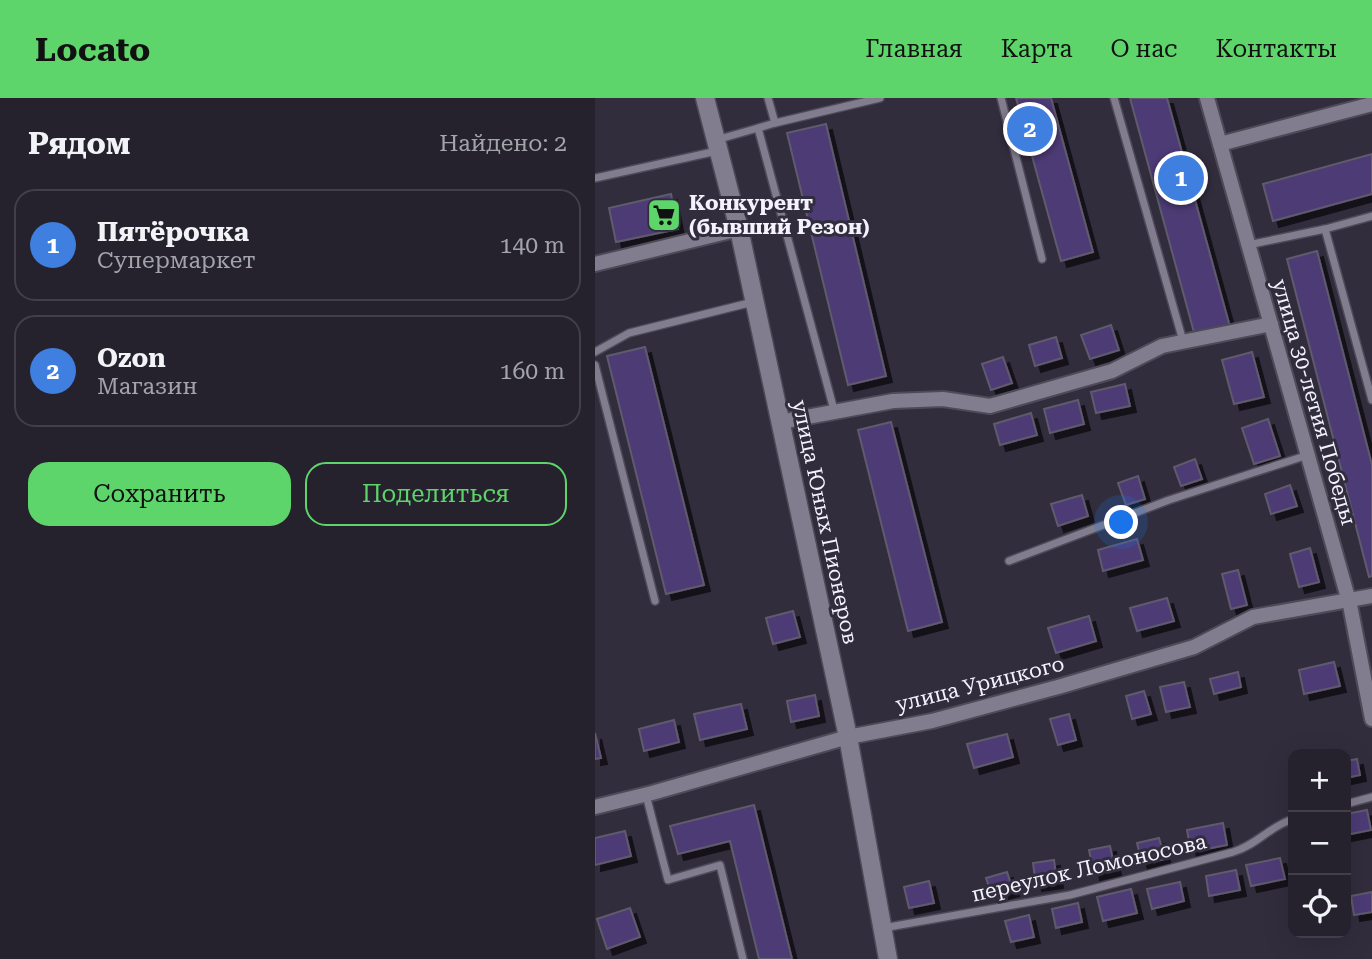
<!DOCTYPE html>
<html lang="ru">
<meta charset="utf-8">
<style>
:root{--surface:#25222e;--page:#312f3a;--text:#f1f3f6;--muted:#a3a4aa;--line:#423f4a;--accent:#5ed56b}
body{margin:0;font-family:"Roboto Serif",serif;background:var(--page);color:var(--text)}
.controls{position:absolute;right:21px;bottom:21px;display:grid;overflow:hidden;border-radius:14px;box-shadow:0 7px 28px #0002}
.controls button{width:63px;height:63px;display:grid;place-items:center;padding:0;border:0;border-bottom:2px solid var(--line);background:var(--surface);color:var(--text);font:35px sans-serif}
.you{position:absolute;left:527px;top:425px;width:24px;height:24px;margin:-18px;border:5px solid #fff;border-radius:50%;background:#1a73e8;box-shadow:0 0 0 10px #1a73e833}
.badge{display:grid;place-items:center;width:46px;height:46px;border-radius:50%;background:var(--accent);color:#fff;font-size:23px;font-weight:700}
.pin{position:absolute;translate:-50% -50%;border:4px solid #fff;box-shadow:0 2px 7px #0006}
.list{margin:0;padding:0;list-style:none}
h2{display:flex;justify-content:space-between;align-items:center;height:91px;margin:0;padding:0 28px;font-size:30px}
h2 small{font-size:23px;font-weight:400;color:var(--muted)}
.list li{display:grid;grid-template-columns:46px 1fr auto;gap:21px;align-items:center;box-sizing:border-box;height:112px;margin:0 14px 14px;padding:0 14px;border:2px solid var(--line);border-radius:21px}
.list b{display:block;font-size:26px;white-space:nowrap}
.list p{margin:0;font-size:23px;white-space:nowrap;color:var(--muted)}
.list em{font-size:23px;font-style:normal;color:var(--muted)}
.actions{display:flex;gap:14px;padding:21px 28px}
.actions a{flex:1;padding:16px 0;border:2px solid var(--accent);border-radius:21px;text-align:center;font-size:24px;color:var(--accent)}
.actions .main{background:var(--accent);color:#111}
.icon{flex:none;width:38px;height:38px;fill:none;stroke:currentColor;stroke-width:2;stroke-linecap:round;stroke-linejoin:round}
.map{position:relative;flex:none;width:777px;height:861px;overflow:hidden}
header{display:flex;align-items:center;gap:42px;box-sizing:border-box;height:98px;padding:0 35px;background:var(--accent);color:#111}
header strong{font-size:33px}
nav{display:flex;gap:38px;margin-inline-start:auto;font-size:24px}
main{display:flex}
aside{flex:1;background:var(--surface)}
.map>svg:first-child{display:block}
</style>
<header>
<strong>Locato</strong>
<nav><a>Главная</a><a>Карта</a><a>О нас</a><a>Контакты</a></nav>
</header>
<main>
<aside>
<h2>Рядом<small>Найдено: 2</small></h2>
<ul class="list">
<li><span class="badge" style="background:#3f7fe0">1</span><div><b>Пятёрочка</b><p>Супермаркет</p></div><em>140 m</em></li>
<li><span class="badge" style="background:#3f7fe0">2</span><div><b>Ozon</b><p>Магазин</p></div><em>160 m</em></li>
</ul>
<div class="actions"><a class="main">Сохранить</a><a>Поделиться</a></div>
</aside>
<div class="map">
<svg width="777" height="861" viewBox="0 0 777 861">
<defs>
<filter id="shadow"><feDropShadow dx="6" dy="6" stdDeviation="0" flood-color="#0009"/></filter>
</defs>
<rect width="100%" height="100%" fill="#312d3d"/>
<g fill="#4d3b76" stroke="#5f5a6c" stroke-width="2" filter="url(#shadow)">
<path d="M421 0H456L498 154 466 163Z"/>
<path d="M535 0H572L635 229 600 238Z"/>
<path d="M231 26 291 278 253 287 192 35Z"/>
<path d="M777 56V96L678 123 668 86Z"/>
<path d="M76 96 83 131 21 144 14 110Z"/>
<path d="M722 153 777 367V478L774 479 692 161Z"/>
<path d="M516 227 524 252 495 261 486 237Z"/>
<path d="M461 239 467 260 440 268 434 247Z"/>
<path d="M50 249 109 487 71 496 12 258Z"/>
<path d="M657 254 669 299 639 306 627 262Z"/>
<path d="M408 259 417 285 396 292 387 266Z"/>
<path d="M530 286 535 308 501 315 496 294Z"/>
<path d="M483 302 489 326 455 335 449 311Z"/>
<path d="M436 315 442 337 405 347 399 326Z"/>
<path d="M673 321 685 358 659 366 647 330Z"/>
<path d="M296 324 347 524 313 533 263 332Z"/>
<path d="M600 361 607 381 586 388 579 369Z"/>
<path d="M543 378 550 401 531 407 523 385Z"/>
<path d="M695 387 702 408 676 416 670 396Z"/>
<path d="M487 397 493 418 463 428 456 406Z"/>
<path d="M542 441 548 462 508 473 503 452Z"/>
<path d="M715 450 724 484 704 489 695 456Z"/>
<path d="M643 472 652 507 636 511 627 476Z"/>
<path d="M572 500 579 523 542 533 535 510Z"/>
<path d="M198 513 205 539 178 546 171 520Z"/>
<path d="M494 518 501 543 461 555 453 530Z"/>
<path d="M739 564 745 588 709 596 704 572Z"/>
<path d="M643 574 646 589 619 596 615 581Z"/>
<path d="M589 584 595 609 571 614 565 589Z"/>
<path d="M549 593 556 616 537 621 531 598Z"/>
<path d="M220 597 224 618 196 624 192 603Z"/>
<path d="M146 606 152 631 105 642 99 616Z"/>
<path d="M474 616 481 642 463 647 455 621Z"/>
<path d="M79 622 84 644 49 653 44 631Z"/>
<path d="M0 635 6 660 0 661Z"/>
<path d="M412 636 418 659 379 670 372 646Z"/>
<path d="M762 661 765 677 751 680V663Z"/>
<path d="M159 707 197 861H164L135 743 83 756 75 728Z"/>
<path d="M772 712 776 732 751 737V716Z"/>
<path d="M628 725 632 747 596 754 592 732Z"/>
<path d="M30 733 36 758 0 767V740Z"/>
<path d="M564 740 570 761 547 766 542 745Z"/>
<path d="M515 748 520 771 499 776 494 752Z"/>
<path d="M685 760 690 781 656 788 651 767Z"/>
<path d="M459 762 462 784 441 787 438 765Z"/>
<path d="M641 772 645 792 614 798 611 778Z"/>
<path d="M412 774 418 792 397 798 391 780Z"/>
<path d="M334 783 339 805 314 810 309 789Z"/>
<path d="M585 784 589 803 557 811 552 791Z"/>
<path d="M536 791 542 815 508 823 502 799Z"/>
<path d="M777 794V814L759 817 756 798Z"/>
<path d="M483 805 487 824 461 830 457 811Z"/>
<path d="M35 810 45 839 12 851 2 821Z"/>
<path d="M434 817 439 839 416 844 410 823Z"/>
</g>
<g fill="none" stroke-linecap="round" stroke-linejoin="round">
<g stroke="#4e4a58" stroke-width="10">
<g id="lane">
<path d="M406 0 447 161"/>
<path d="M519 0 588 243"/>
<path d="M180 25 285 0"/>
<path d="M163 30 180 25 173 0"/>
<path d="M121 42 163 30 239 312"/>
<path d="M0 80 122 53"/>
<path d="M730 131 777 118"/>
<path d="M653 147 730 131 777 302"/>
<path d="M0 254 34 235 158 204"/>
<path d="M0 267 60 503"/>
<path d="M414 463 574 402 713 357"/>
<path d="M51 697 73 782 125 767 148 861"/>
<path d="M751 706 777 699"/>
<path d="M288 830 475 797 638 754C662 747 675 728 698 721"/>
</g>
</g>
<g stroke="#4e4a58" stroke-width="18">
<g id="street">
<path d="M612 0 755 507 777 621"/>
<path d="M625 46 777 6"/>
<path d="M0 166 144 131"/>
<path d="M185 324 298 303 348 301 395 308 517 273 567 248 676 226"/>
<path d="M0 709 57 695 253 639 337 623 463 589 599 549 658 519 777 498"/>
</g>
</g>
<g stroke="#4e4a58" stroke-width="21">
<path id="secondary" d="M110 0 144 131 253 639 293 861"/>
</g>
<use href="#lane" stroke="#817d8f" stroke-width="7"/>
<use href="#street" stroke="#817d8f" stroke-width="14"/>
<use href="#secondary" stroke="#817d8f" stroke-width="18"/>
</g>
<defs>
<g id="supermarket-square" transform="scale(1.75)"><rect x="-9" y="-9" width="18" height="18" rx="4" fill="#5ed56b" stroke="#312d3d"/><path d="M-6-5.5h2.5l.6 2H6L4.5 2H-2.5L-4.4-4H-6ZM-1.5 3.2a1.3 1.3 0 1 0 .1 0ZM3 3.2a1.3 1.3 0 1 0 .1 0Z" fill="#111"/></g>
</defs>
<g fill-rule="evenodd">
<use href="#supermarket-square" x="69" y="117"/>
</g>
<g text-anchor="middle" stroke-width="6" stroke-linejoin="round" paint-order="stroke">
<g font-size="21" font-weight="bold" fill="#f4f2fd" stroke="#312d3d" text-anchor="start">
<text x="94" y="112">Конкурент<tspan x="94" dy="24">(бывший Резон)</tspan></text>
</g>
<g font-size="21" fill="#f4f2fd" stroke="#312d3d">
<text transform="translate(719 304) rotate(74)" y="7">улица 30-летия Победы</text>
<text transform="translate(230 424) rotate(78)" y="7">улица Юных Пионеров</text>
<text transform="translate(385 586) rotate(-14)" y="7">улица Урицкого</text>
<text transform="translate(494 770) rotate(-13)" y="7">переулок Ломоносова</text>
</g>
</g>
</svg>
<div class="controls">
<button>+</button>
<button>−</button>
<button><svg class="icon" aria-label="locate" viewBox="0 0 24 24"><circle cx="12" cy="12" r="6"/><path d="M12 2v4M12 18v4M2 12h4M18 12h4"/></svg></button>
</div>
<div class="you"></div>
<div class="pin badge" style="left:586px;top:80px;background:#3f7fe0">1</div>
<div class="pin badge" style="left:435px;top:31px;background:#3f7fe0">2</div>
</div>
</main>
